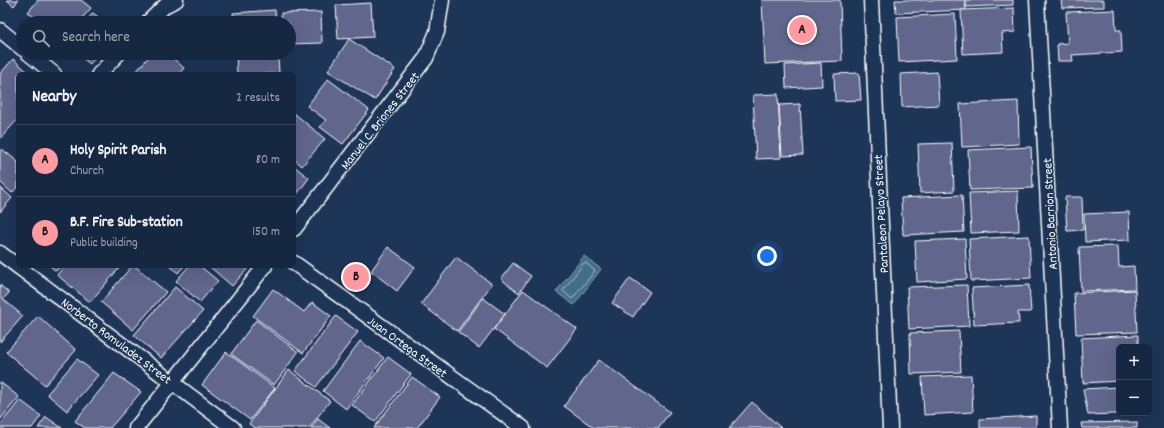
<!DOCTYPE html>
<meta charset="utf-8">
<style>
:root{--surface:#162841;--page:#1f3048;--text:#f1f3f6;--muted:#9ea6b1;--line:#35445a;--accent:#ff9aa2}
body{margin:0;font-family:Dekko,sans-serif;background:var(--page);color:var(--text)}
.controls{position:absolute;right:12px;bottom:12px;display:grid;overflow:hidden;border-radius:6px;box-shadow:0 4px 16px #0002}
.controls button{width:36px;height:36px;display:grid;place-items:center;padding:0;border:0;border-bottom:1px solid var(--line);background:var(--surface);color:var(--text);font:20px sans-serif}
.you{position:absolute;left:767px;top:256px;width:14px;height:14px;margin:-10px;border:3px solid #fff;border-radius:50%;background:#1a73e8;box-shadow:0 0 0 6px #1a73e833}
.badge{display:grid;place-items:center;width:26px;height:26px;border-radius:50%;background:var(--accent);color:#111;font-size:13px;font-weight:700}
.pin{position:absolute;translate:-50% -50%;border:2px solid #fff;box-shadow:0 1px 4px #0006}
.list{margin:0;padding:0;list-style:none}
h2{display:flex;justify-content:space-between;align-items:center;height:52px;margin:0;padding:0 16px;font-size:17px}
h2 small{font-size:13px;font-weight:400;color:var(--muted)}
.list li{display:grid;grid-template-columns:26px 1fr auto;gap:12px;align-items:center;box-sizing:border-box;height:72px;padding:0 16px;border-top:1px solid var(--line)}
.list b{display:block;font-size:15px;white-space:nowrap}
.list p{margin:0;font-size:13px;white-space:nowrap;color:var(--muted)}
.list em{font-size:13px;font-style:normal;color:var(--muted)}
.icon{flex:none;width:22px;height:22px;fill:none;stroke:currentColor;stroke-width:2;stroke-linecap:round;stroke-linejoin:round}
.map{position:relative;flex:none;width:1164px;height:428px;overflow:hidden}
.search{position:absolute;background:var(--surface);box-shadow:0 4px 16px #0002;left:16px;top:16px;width:280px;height:44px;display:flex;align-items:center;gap:10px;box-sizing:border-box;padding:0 14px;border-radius:22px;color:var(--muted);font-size:15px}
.panel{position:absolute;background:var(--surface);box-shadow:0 4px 16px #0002;left:16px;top:72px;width:280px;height:196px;border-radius:6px}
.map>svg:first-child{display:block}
</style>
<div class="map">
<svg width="1164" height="428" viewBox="0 0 1164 428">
<rect width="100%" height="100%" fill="#1d3557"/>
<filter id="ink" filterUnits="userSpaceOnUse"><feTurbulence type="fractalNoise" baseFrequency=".025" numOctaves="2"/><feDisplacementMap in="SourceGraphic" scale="8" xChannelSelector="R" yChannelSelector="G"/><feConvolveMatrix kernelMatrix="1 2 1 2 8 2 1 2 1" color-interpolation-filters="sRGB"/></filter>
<g filter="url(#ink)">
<path fill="#426e88" stroke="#8ea8b8" d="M584 256 601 269 574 305 556 292Z"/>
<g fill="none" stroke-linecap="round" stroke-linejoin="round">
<path stroke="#b3c5cf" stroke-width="1" d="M584 263H586L595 271 572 299 563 291Z"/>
</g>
<g fill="#61668c" stroke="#fff">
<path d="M7 0H18L14 6Z"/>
<path d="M38 0H81L91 8 78 23H41L28 12Z"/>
<path d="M762 0H840L842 61 765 64Z"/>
<path d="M895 0H965L966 10 896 13Z"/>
<path d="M966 0H1013V5L966 7Z"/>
<path d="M1061 0H1104V7L1062 8Z"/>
<path d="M371 3 373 37 338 39 336 5Z"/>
<path d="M1014 8 1015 32 1002 33 1003 52 963 54 961 10Z"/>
<path d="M275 10 276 23H234L233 13Z"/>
<path d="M1115 10 1116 30H1121L1122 52 1072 55 1073 61H1058L1057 44 1068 43 1066 12Z"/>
<path d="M321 12 322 43 289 44V23H282L281 13Z"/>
<path d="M93 13 106 23H85Z"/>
<path d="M955 14 957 59 899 62 897 17Z"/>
<path d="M349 39 395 69 375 100 328 71Z"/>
<path d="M76 53H99L90 64Z"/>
<path d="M152 53H167L184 68 179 74H134Z"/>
<path d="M236 53H278L279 74H237Z"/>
<path d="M13 59 30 74H18V119L0 139V74Z"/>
<path d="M821 63 822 86 786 88 785 65Z"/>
<path d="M937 72 939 105 902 107 901 74Z"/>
<path d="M859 73 861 100 835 101 834 74Z"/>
<path d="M328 79 369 110 343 144 320 127 326 120 307 106Z"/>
<path d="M778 94 781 158 756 159 753 95Z"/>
<path d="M1018 101 1019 144 962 147 960 104Z"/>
<path d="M800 104 803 155 782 156 779 105Z"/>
<path d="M294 113 325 139 302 166 294 159Z"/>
<path d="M952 143 954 191 920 193 918 144Z"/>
<path d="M1031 147 1033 188 970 190 968 150Z"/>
<path d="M2 149 18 162V186L12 193 0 182V151Z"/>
<path d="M294 166 309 178 294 198Z"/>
<path d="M0 187 12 198 0 212Z"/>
<path d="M1018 191 1019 231 971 233 969 193Z"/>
<path d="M962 195 964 232 903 235 901 198Z"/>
<path d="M1065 197H1082L1083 230 1067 231Z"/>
<path d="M1129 212 1130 240 1085 242 1084 214Z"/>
<path d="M1029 236 1031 278 971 281 969 239Z"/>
<path d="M965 239 967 279 917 282 915 241Z"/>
<path d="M1118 246 1119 267 1134 266 1135 289 1081 291 1079 247Z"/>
<path d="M388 247 415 267 397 291 371 271Z"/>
<path d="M456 257 492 284 457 331 421 304Z"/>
<path d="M513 263 531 276 519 293 501 279Z"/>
<path d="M50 266H61L56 271Z"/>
<path d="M64 266H121L90 302 57 275Z"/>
<path d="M132 266H135L166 292 133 330 101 302Z"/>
<path d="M170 266H184L178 273Z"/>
<path d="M189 266H200L218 281 200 302 176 281Z"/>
<path d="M209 266H250L232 286Z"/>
<path d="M630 278 650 292 633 317 612 303Z"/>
<path d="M0 285 9 293 3 299 23 316 0 342Z"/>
<path d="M967 285 969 326 909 329 907 287Z"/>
<path d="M1029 285 1031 312H1018L1019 323 974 325 972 288Z"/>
<path d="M175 287 203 311 161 358 134 335Z"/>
<path d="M273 289 304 312 312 302 331 316 303 353 253 316Z"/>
<path d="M523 290 577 329 547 368 494 329Z"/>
<path d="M1135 290 1137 332 1076 334 1074 293Z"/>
<path d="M483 298 505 314 479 348 458 332Z"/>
<path d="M38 316 76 350 45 385 6 352Z"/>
<path d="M336 316 358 332 316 387 295 371Z"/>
<path d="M256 320 298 352 274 385 231 354Z"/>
<path d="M959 331 961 372 911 374 910 333Z"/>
<path d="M1138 335V347H1119V381L1083 383 1081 338Z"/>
<path d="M360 341 384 358 346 409 323 391Z"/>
<path d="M226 352 275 388 250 420 202 385Z"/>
<path d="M388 357 411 374 375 422 352 405Z"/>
<path d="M77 359 98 375 67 411 47 394Z"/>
<path d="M599 360 670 412 658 428H594L564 406Z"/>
<path d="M289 370 330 401 309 428H255L249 424Z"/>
<path d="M114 373 141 392 110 428H85L75 421Z"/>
<path d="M971 375 973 412 924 415 922 377Z"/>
<path d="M412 377 440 397 417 428H374Z"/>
<path d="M0 382 19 397 0 420Z"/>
<path d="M1119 387V413H1139L1088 415 1083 389Z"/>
<path d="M20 400 41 416 32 428H0V425Z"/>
<path d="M752 402 781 428H729Z"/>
<path d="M1036 416V428H980V419Z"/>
<path d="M46 417 62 428H38Z"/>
<path d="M318 419 330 428H311Z"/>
<path d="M1137 422V428H1082L1081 423Z"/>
</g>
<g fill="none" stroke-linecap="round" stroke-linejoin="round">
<g stroke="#fff" stroke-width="17">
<g id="minor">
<path d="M871 0 890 428"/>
<path d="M1037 0 1060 428"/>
<path d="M147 23 166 5 176 0"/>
<path d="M0 30 23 49"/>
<path d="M28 53 54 74"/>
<path d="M99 74 119 53"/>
<path d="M294 229 426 58 437 32 442 0"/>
<path d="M0 253 233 428"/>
<path d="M294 263 523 428"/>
<path d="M136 428 265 266"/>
</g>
</g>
<use href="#minor" stroke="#1d3557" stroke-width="14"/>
</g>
</g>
<g text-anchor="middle" stroke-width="3" stroke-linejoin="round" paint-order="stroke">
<g font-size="13" fill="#fff" stroke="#1d3557">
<text transform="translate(379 120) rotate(-52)" y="5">Manuel C. Briones Street</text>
<text transform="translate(880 214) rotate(-93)" y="5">Pantaleon Pelayo Street</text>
<text transform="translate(1049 214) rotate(-93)" y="5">Antonio Barrion Street</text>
<text transform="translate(117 340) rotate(37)" y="5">Norberto Romuladez Street</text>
<text transform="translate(408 346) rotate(36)" y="5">Juan Ortega Street</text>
</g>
</g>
</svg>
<div class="controls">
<button>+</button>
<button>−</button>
</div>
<div class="you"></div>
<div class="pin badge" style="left:802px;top:30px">A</div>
<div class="pin badge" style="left:356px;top:277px">B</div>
<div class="search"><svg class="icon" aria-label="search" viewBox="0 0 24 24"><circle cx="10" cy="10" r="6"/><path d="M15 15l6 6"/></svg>Search here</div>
<section class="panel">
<h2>Nearby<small>2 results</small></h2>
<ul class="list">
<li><span class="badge">A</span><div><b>Holy Spirit Parish</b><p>Church</p></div><em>80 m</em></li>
<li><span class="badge">B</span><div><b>B.F. Fire Sub-station</b><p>Public building</p></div><em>150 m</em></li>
</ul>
</section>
</div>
